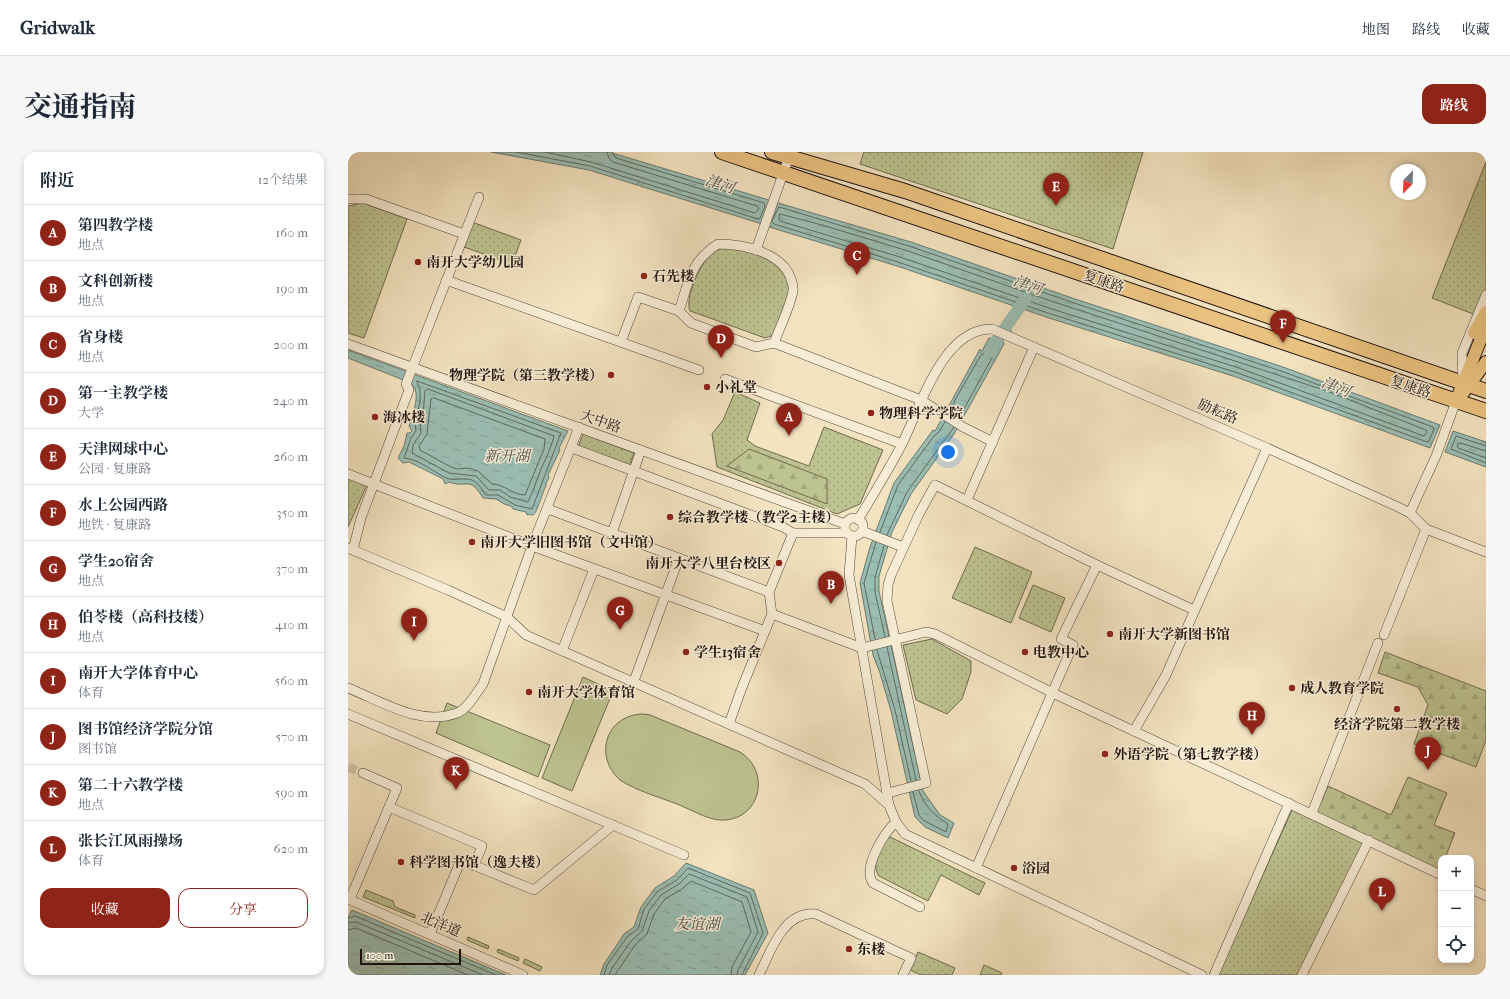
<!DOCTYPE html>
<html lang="zh">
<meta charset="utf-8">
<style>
:root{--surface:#fff;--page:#f6f6f7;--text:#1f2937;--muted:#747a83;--line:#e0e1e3;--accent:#8f2418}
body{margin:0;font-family:"IM FELL French Canon","Noto Serif SC",serif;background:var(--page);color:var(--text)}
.controls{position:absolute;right:12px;bottom:12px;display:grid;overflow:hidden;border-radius:8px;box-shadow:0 2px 6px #0003}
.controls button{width:36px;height:36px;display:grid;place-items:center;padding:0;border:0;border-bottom:1px solid var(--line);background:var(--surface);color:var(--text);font:20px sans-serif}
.compass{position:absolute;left:1042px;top:12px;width:36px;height:36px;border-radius:50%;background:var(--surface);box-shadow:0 2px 6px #0003;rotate:203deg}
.scale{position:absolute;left:12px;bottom:10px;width:101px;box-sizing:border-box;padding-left:4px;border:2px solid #1f130e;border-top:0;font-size:11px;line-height:14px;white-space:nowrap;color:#1f130e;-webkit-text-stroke:3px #f7edd6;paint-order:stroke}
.you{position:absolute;left:600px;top:300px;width:14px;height:14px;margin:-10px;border:3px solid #fff;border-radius:50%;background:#1a73e8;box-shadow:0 0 0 6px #1a73e833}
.badge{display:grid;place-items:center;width:26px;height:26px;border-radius:50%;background:var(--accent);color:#fff;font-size:13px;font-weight:700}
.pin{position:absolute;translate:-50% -33px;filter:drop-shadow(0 1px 2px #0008)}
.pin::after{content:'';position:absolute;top:21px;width:14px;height:12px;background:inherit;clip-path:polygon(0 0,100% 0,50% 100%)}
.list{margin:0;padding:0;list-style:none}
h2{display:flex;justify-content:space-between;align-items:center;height:52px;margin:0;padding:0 16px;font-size:17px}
h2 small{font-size:13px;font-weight:400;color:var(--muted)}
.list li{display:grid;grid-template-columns:26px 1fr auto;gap:12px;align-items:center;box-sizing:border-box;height:56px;padding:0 16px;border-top:1px solid var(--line)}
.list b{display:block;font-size:15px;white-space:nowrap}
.list p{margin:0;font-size:13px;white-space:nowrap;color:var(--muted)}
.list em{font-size:13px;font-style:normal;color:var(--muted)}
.actions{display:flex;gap:8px;padding:12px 16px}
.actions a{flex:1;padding:9px 0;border:1px solid var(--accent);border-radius:12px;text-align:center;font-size:14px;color:var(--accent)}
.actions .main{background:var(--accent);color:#fff}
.icon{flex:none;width:22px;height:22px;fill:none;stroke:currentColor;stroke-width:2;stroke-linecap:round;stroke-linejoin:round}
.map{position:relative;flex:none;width:1138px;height:823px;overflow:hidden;border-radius:12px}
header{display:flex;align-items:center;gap:24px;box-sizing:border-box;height:56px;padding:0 20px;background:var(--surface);border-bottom:1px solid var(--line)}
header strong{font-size:19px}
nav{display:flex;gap:22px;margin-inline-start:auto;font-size:14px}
.intro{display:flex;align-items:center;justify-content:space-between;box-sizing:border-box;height:96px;padding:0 24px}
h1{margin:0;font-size:28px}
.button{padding:10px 18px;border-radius:12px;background:var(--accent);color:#fff;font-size:14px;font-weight:700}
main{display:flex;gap:24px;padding:0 24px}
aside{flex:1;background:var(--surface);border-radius:12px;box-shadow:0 2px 6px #0003}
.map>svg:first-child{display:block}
</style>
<header>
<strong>Gridwalk</strong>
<nav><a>地图</a><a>路线</a><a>收藏</a></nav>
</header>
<div class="intro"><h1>交通指南</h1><a class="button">路线</a></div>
<main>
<aside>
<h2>附近<small>12个结果</small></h2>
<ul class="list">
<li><span class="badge">A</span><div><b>第四教学楼</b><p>地点</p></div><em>160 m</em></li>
<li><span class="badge">B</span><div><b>文科创新楼</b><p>地点</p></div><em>190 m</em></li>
<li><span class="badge">C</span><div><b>省身楼</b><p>地点</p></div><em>200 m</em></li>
<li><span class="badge">D</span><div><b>第一主教学楼</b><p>大学</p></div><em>240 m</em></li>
<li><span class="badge">E</span><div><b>天津网球中心</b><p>公园 · 复康路</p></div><em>260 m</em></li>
<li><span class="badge">F</span><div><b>水上公园西路</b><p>地铁 · 复康路</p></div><em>350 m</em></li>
<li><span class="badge">G</span><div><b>学生20宿舍</b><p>地点</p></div><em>370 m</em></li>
<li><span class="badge">H</span><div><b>伯苓楼（高科技楼）</b><p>地点</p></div><em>410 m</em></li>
<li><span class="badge">I</span><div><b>南开大学体育中心</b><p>体育</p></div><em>560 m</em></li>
<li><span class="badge">J</span><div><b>图书馆经济学院分馆</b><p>图书馆</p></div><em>570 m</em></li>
<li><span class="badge">K</span><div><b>第二十六教学楼</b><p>地点</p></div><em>590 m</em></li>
<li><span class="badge">L</span><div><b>张长江风雨操场</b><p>体育</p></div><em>620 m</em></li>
</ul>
<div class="actions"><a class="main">收藏</a><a>分享</a></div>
</aside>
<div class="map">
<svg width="1138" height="823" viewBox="0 0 1138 823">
<defs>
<pattern id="green-dots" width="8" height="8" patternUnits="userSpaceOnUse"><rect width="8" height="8" fill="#bdc391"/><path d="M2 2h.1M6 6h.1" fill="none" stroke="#a2a77c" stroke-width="1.8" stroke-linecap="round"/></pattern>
<pattern id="forest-firs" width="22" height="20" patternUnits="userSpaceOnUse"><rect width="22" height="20" fill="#bdc391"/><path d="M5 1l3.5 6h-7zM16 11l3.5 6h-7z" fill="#a2a77c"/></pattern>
<pattern id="water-ripples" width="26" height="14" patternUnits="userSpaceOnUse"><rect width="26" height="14" fill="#9bbeb3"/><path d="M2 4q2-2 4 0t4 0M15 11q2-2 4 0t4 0" fill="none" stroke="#85a299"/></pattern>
</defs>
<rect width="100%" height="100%" fill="#f3e3c0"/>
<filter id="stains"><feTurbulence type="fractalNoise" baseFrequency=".005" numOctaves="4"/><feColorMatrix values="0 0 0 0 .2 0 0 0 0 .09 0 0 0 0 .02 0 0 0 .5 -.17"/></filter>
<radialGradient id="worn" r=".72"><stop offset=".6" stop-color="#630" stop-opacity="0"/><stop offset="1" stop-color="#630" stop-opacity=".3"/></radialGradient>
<g fill="url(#green-dots)" stroke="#6e6b50">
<path d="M516 0H795L765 97 512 12Z"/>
<path d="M1138 10V167L1084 146Z"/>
<path d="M15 51 59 67 16 186 0 181V54Z"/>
<path d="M124 70 173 88 164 112 116 95Z"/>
<path d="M380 95C406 101 445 109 441 143 439 156 430 171 426 183L417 186 348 161 342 159C336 146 354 108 365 100 370 97 375 96 380 95Z"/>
<path d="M387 240 412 251 399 288 407 294 461 314 476 275 535 298 512 352 489 362 369 315 364 282 375 268Z"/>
<path d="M235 282 286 301 281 314 230 295Z"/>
<path d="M0 326 19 333 0 375Z"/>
<path d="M627 395 684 420 663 471 604 446Z"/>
<path d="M685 433 717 446 703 480 671 466Z"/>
<path d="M584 487 623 509V520L614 547 599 562 568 548 555 493Z"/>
<path d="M944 658 1017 692 952 823H870Z"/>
<path d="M540 684 637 731 631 743 593 723 580 749 531 724C522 711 534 696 540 684Z"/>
<path d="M18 738 45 749 47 755 67 763V766L15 745Z"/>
<path d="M120 785 141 794 140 797 119 788Z"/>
<path d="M150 797 171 806 170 809 149 800Z"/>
<path d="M570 800 607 816 604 823H573L562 818Z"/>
<path d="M177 807 194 815 192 819 175 811Z"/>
</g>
<g fill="url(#forest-firs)" stroke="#6e6b50">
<path d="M401 297 479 327V352L379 314Z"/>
<path d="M1037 500 1138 539V588L1128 615 1066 592 1080 553 1070 535 1030 521Z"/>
<path d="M1060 625 1099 641 1086 673 1107 681 1097 706H1093V715L1091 721 967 664 980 634 1043 663Z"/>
</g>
<g fill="#bdc391" stroke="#6e6b50">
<path d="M235 525 265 539 224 639 194 626Z"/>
<path d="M99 551 202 593 190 625 88 581Z"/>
<path d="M296 562 302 563 392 600C424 620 412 670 372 668 358 667 342 657 329 652 311 645 289 639 272 628 245 604 258 562 296 562Z"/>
<path d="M636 813 654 821 653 823H632Z"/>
</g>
<g fill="url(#water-ripples)" stroke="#697a71">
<path d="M143 0H261L424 49 414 72 241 18Z"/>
<path d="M427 50 563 90 727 147 935 215 1092 273 1082 296 888 225 701 166 549 114 418 74Z"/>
<path d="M659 170 663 172V181L653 177Z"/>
<path d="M641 186H650L655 189 656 192 606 282 563 342 544 380 531 424V439L575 639 592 663 606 671 600 686 577 675 567 665 543 559 532 521 525 503 512 431 522 395 546 331 585 278 587 279 632 197 634 199Z"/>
<path d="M0 198 220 279 211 296 212 298 200 323 201 326 198 331V334C195 338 189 362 185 363 183 363 181 362 179 363L178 360 165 357 163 354 156 352 148 347 135 346C121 323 120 337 101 330L97 332 95 327 61 310 55 311 50 306 56 294 59 281H62L64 279 61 274C64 267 71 245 67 237 65 233 62 231 58 229L0 206Z"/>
<path d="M1105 279 1138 290V315L1097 300Z"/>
<path d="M338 711 406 738 420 781 397 823H252L256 812 276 782 286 775 293 755 307 736 326 724Z"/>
<path d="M4 758 158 823H0V766Z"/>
</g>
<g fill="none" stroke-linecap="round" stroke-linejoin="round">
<g stroke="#5d6860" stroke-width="1">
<path d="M168 0 242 14 410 67 412 66 417 54 416 51 268 6 264 0"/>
<path d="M197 0 243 10 407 61 411 57 409 54 265 10 261 6 259 0"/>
<path d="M431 55 561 94 726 151 933 219 1085 275 1086 277 1081 289 1079 290 890 221 703 162 550 110 426 72 424 70Z"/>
<path d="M432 62 474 73 560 99 700 148 979 239 1078 278 1079 280 1076 284 891 216 704 157 552 105 432 69 431 67Z"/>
<path d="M69 229 213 281 184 357 167 353 150 343H138C134 338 131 332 126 329 117 324 108 330 98 326 84 319 71 307 56 306L63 286 68 279 67 273 72 249V238Z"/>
<path d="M80 237 206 284C205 290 201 298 199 304 191 319 187 336 180 350L162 345 152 338H141L128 324 101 321 64 301 65 293 73 281 72 273 75 263 77 239Z"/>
<path d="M86 246 197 287 196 297 177 343C165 343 156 332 144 332L130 319 120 316 109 317 103 315 72 298 71 294 79 282 83 247Z"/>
<path d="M602 260 608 246 633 203 637 201 643 192 651 191V193L611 266"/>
<path d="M1138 294 1108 284 1103 297 1138 311"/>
<path d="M1138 299 1112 291 1109 293 1110 296 1138 306"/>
<path d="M532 380 550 333 586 284 590 281 597 270"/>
<path d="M539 383 559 340 606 275"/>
<path d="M536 394 527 425V440L537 485"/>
<path d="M527 487 516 431 528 390"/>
<path d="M539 495 568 628"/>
<path d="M529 498 547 558 563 629"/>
<path d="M565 640 571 663 575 668 598 680 600 672C587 664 576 654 571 639"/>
<path d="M0 766 7 764 148 823"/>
<path d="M0 771 8 770 135 823"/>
<path d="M0 778 8 776 120 823"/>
<path d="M256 823 259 813 279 785 290 777 296 757 310 739 329 728 340 716 402 741 415 781 394 823"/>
<path d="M261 823 264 816 283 789 294 779 301 759 313 743 331 732 341 722 399 745 410 780 390 818 389 823"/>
<path d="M267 823 287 793 299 782 306 762 317 747 334 737 343 729 394 750 403 780 384 815 383 823"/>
</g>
<path stroke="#9bbeb3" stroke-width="12" d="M642 200 650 186 678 146"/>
<path stroke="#d3c4a5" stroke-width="9" stroke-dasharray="9 4.5" stroke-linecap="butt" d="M0 615 15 621"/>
<g stroke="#54473a" stroke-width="10">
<g id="minor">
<path d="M0 47H18L116 82"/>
<path d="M370 92C395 92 434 100 443 127 444 130 446 135 445 139 442 155 432 175 426 191L408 195 343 171 331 159C341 129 342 110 370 92Z"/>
<path d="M408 98 441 5"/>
<path d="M98 128 351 218"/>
<path d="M273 190 290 145 331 159"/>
<path d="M426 191 573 248 615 275 645 290"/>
<path d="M0 192 497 372"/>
<path d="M377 227 554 292"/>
<path d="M1115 230 1114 201 1138 143"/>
<path d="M224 296 435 375 445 381"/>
<path d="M0 322 184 394 417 479"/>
<path d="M619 348 686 195"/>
<path d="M200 357 421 440"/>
<path d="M1062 361 1088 304 1108 249"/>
<circle cx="506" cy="375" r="9"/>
<path d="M510 368C525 343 540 319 553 294 572 257 594 176 644 177L919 296 1048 354 1062 361 1078 377 1138 400"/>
<path d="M514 379 555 395"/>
<path d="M264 381 293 298"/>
<path d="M498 381H445L421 440 424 462 514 496 578 480 587 482 709 543 1093 723"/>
<path d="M504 384 501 423 541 653 548 670 557 682 854 823"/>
<path d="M0 396 100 438 159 465 178 483 517 632 541 653"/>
<path d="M5 398 13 366 61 238 58 232 131 45"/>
<path d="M1036 483 1078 377"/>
<path d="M214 499 246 417"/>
<path d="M286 529 331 406"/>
<path d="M0 536C33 549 72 575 109 561 120 557 128 541 135 532L184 394 231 275"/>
<path d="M0 562 336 703"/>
<path d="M381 572 393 538 424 462"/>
<path d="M786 579 818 523 919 296"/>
<path d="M540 641 578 631 539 449 540 433 543 423 571 362 587 333 749 413 846 458"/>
<path d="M41 655 134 694 126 714"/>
<path d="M964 661 1030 491"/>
<path d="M548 670C536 681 514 716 525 731L572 755"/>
<path d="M628 716 725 493 713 487 749 413"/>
<path d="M1123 737 1138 744"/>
<path d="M0 747 175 823"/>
<path d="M2 747 49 636 15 621"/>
<path d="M82 782 113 708 186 738 265 673"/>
<path d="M411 823C423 799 435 759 468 762L563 806 555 823"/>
<path d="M866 823 941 651"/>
<path d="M954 823 1021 688"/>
</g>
</g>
<g stroke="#1f130e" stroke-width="14">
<g id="major">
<path d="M1126 181 1138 160"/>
<path d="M1115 241 1138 210"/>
<path d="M1108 249 1138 174"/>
</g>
</g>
<g stroke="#1f130e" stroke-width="16">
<g id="highway">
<path d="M374 0 1138 259"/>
<path d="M424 0 557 39 1138 239"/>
</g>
</g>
<use href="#minor" stroke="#f7edd6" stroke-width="9"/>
<use href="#major" stroke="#eac280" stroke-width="12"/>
<use href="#highway" stroke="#eac280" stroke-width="14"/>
</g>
<g fill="#8f2418" stroke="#f7edd6" stroke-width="1.5">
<circle cx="70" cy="110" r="4"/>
<circle cx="296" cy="124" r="4"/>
<circle cx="263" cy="223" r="4"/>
<circle cx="359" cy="235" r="4"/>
<circle cx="523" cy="261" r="4"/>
<circle cx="27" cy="265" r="4"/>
<circle cx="322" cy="365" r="4"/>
<circle cx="124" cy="390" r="4"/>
<circle cx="431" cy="411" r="4"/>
<circle cx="762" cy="482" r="4"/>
<circle cx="338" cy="500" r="4"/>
<circle cx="677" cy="500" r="4"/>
<circle cx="944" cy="536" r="4"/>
<circle cx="181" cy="540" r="4"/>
<circle cx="1049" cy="557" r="4"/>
<circle cx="757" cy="602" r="4"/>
<circle cx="53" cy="710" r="4"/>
<circle cx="666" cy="716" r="4"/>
<circle cx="501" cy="797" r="4"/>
</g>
<g text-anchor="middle" stroke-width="3" stroke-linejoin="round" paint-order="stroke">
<g font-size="14" font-weight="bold" fill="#1f130e" stroke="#f7edd6" text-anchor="start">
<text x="78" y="115">南开大学幼儿园</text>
<text x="304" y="129">石先楼</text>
<text x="255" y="228" text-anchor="end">物理学院（第三教学楼）</text>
<text x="367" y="240">小礼堂</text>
<text x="531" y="266">物理科学学院</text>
<text x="35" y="270">海冰楼</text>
<text x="330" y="370">综合教学楼（教学2主楼）</text>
<text x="132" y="395">南开大学旧图书馆（文中馆）</text>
<text x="423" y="416" text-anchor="end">南开大学八里台校区</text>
<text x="770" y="487">南开大学新图书馆</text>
<text x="346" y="505">学生13宿舍</text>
<text x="685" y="505">电教中心</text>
<text x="952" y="541">成人教育学院</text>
<text x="189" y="545">南开大学体育馆</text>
<text x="1049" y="577" text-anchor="middle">经济学院第二教学楼</text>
<text x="765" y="607">外语学院（第七教学楼）</text>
<text x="61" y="715">科学图书馆（逸夫楼）</text>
<text x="674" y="721">浴园</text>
<text x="509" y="802">东楼</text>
</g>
<g font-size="14" fill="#1f130e" stroke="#f7edd6">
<text transform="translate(756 129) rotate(19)" y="5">复康路</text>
<text transform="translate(1063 234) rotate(19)" y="5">复康路</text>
<text transform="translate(870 259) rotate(23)" y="5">励耘路</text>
<text transform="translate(253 269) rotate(20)" y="5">大中路</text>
<text transform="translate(93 772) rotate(23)" y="5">北洋道</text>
</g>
<g font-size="15" font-style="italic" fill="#4a4f48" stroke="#f7edd6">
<text transform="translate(372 32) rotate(17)" y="5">津河</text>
<text transform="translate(680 133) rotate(19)" y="5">津河</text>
<text transform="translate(988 235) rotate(20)" y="5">津河</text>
<text x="159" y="309">新开湖</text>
<text x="349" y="777">友谊湖</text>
</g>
</g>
<rect width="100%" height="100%" filter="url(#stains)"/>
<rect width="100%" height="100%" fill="url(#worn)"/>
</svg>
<div class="controls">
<button>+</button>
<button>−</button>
<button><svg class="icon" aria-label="locate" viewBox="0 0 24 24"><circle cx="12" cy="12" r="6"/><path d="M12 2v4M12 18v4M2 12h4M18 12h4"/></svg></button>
</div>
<svg class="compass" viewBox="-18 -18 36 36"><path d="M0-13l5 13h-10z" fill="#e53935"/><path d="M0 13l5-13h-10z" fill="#747a83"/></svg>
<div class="scale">100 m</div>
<div class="you"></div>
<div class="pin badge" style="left:441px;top:284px">A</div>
<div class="pin badge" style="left:483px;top:452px">B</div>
<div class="pin badge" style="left:509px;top:123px">C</div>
<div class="pin badge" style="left:373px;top:206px">D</div>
<div class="pin badge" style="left:708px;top:54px">E</div>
<div class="pin badge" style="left:935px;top:191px">F</div>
<div class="pin badge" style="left:272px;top:478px">G</div>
<div class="pin badge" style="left:904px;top:583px">H</div>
<div class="pin badge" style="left:66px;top:489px">I</div>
<div class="pin badge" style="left:1080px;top:618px">J</div>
<div class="pin badge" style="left:108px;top:638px">K</div>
<div class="pin badge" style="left:1034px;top:759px">L</div>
</div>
</main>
